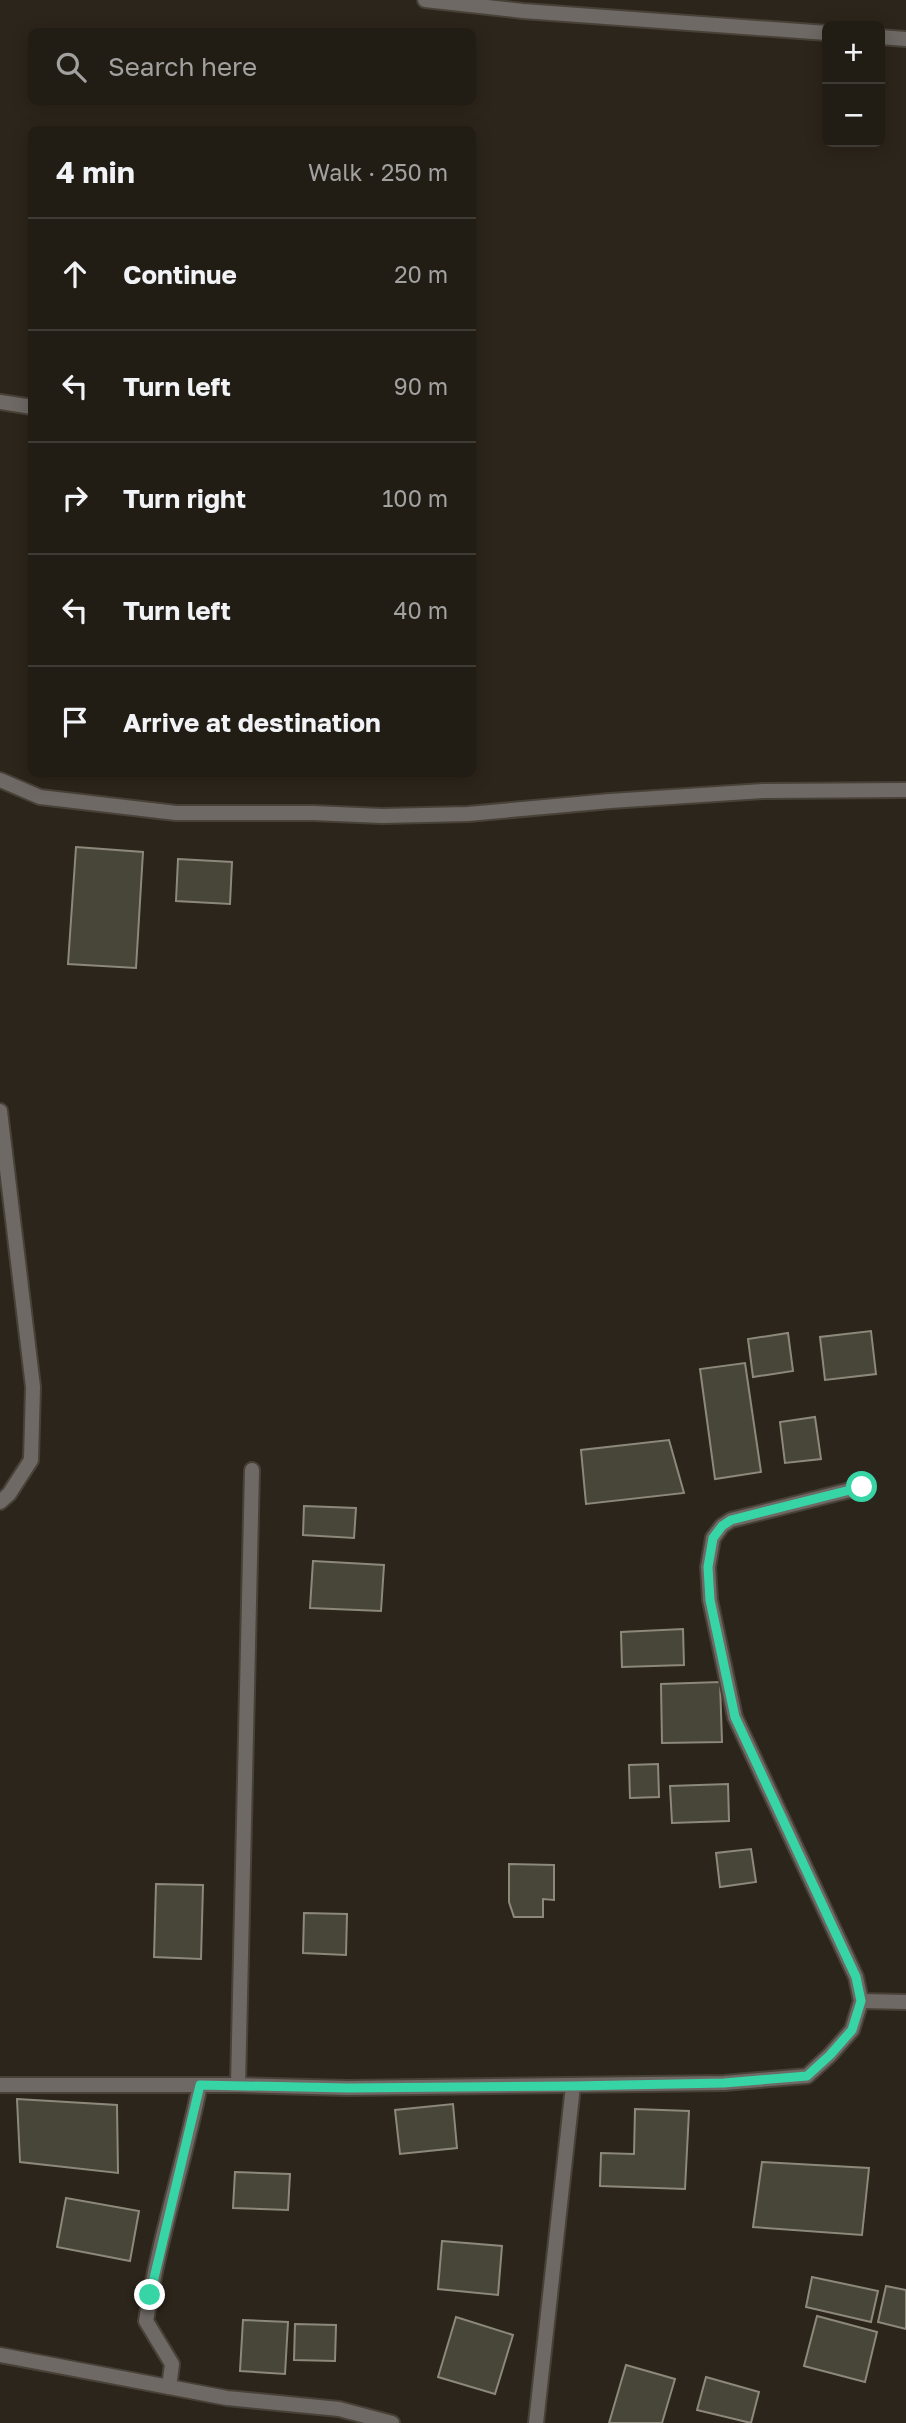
<!DOCTYPE html>
<meta charset="utf-8">
<style>
:root{--surface:#211c14;--page:#2d2922;--text:#f1f3f6;--muted:#a2a1a0;--line:#3e3a34}
body{margin:0;font-family:"Golos Text",sans-serif;background:var(--page);color:var(--text)}
.controls{position:absolute;right:21px;top:21px;display:grid;overflow:hidden;border-radius:10px;box-shadow:0 4px 18px #0003}
.controls button{width:63px;height:63px;display:grid;place-items:center;padding:0;border:0;border-bottom:2px solid var(--line);background:var(--surface);color:var(--text);font:35px sans-serif}
.stop{position:absolute;width:21px;height:21px;margin:-16px;border:5px solid #37d4a6;border-radius:50%;background:#fff}
.stop.end{background:#37d4a6;border-color:#fff;box-shadow:0 2px 7px #0008}
.list{margin:0;padding:0;list-style:none}
h2{display:flex;justify-content:space-between;align-items:center;height:91px;margin:0;padding:0 28px;font-size:30px}
h2 small{font-size:23px;font-weight:400;color:var(--muted)}
.list li{display:grid;grid-template-columns:46px 1fr auto;gap:21px;align-items:center;box-sizing:border-box;height:112px;padding:0 28px;border-top:2px solid var(--line)}
.list b{display:block;font-size:26px;white-space:nowrap}
.list em{font-size:23px;font-style:normal;color:var(--muted)}
.icon{flex:none;width:38px;height:38px;fill:none;stroke:currentColor;stroke-width:2;stroke-linecap:round;stroke-linejoin:round}
.map{position:relative;flex:none;width:906px;height:2423px;overflow:hidden}
.search{position:absolute;background:var(--surface);box-shadow:0 4px 18px #0003;left:28px;top:28px;width:448px;height:77px;display:flex;align-items:center;gap:18px;box-sizing:border-box;padding:0 24px;border-radius:10px;color:var(--muted);font-size:26px}
.panel{position:absolute;background:var(--surface);box-shadow:0 4px 18px #0003;left:28px;top:126px;width:448px;height:651px;border-radius:10px}
.map>svg:first-child{display:block}
</style>
<div class="map">
<svg width="906" height="2423" viewBox="0 0 906 2423">
<rect width="100%" height="100%" fill="#2c251b"/>
<g fill="#484539" stroke="#8c897b" stroke-width="2">
<path d="M76 847 143 852 136 968 68 964Z"/>
<path d="M178 859 232 862 230 904 176 901Z"/>
<path d="M871 1331 876 1374 825 1380 820 1337Z"/>
<path d="M788 1333 793 1371 753 1377 748 1339Z"/>
<path d="M745 1363 761 1472 715 1479 700 1369Z"/>
<path d="M815 1417 821 1459 785 1463 780 1422Z"/>
<path d="M669 1440 684 1493 586 1504 581 1450Z"/>
<path d="M304 1506 356 1508 354 1538 303 1535Z"/>
<path d="M313 1561 384 1565 381 1611 310 1608Z"/>
<path d="M683 1629 684 1665 622 1667 621 1632Z"/>
<path d="M720 1682 722 1742 662 1743 661 1684Z"/>
<path d="M658 1764 659 1797 630 1798 629 1765Z"/>
<path d="M728 1784 729 1821 672 1823 670 1786Z"/>
<path d="M751 1849 756 1882 720 1887 716 1853Z"/>
<path d="M509 1864 554 1865V1900L543 1899V1917H514L509 1902Z"/>
<path d="M156 1884 203 1885 201 1959 154 1957Z"/>
<path d="M304 1913 347 1914 346 1955 303 1953Z"/>
<path d="M17 2099 117 2105 118 2173 20 2162Z"/>
<path d="M453 2104 457 2148 400 2154 395 2110Z"/>
<path d="M635 2109 689 2111 685 2189 600 2186 601 2153 634 2154Z"/>
<path d="M762 2162 869 2168 862 2235 753 2227Z"/>
<path d="M235 2172 290 2174 288 2210 233 2208Z"/>
<path d="M66 2198 139 2211 130 2261 57 2247Z"/>
<path d="M442 2241 502 2246 498 2295 438 2289Z"/>
<path d="M812 2277 878 2291 871 2322 806 2307Z"/>
<path d="M886 2286 906 2290V2329L878 2322Z"/>
<path d="M817 2316 877 2332 865 2382 804 2366Z"/>
<path d="M456 2317 513 2335 495 2394 438 2377Z"/>
<path d="M243 2320 288 2322 285 2374 240 2371Z"/>
<path d="M295 2324 336 2325 335 2361 294 2360Z"/>
<path d="M626 2365 675 2379 662 2423H609Z"/>
<path d="M706 2377 759 2392 751 2423 697 2410Z"/>
</g>
<g fill="none" stroke-linecap="round" stroke-linejoin="round">
<g stroke="#484138" stroke-width="18">
<g id="minor">
<path d="M425 0 523 11 827 33"/>
<path d="M880 37 906 39"/>
<path d="M0 402 32 407"/>
<path d="M0 780 40 797 176 813H313L382 816 468 814 610 801 763 791 906 790"/>
<path d="M0 1111 33 1387 31 1460 9 1494 0 1502"/>
<path d="M861 2001 906 2002"/>
<path d="M0 2085H238L348 2088 724 2083 807 2076 830 2055 852 2030 861 2001 856 1977 735 1717 710 1600 708 1567 713 1538 722 1526 731 1520 862 1487"/>
<path d="M238 2085 252 1470"/>
<path d="M0 2355 227 2398 339 2409 392 2423"/>
<path d="M169 2387 172 2364 146 2321C158 2241 184 2164 200 2085"/>
<path d="M536 2423 573 2086"/>
</g>
</g>
<use href="#minor" stroke="#6e6965" stroke-width="14"/>
</g>
<g fill="none" stroke-linecap="round" stroke-linejoin="round">
<path stroke="#37d4a6" stroke-width="9" d="M150 2295 200 2085 348 2088 573 2086 724 2083 807 2076 830 2055 852 2030 861 2001 856 1977 735 1717 710 1600 708 1567 713 1538 722 1526 731 1520 862 1487"/>
</g>
</svg>
<div class="controls">
<button>+</button>
<button>−</button>
</div>
<div class="stop" style="left:862px;top:1487px"></div>
<div class="stop end" style="left:150px;top:2295px"></div>
<div class="search"><svg class="icon" aria-label="search" viewBox="0 0 24 24"><circle cx="10" cy="10" r="6"/><path d="M15 15l6 6"/></svg>Search here</div>
<section class="panel">
<h2>4 min<small>Walk · 250 m</small></h2>
<ul class="list">
<li><svg class="icon" aria-label="ahead" viewBox="0 0 24 24"><path d="M12 20V5M6 11l6-6 6 6"/></svg><div><b>Continue</b></div><em>20 m</em></li>
<li><svg class="icon" aria-label="left" viewBox="0 0 24 24"><path d="M17 20v-9H6M10 6l-5 5 5 5"/></svg><div><b>Turn left</b></div><em>90 m</em></li>
<li><svg class="icon" aria-label="right" viewBox="0 0 24 24"><path d="M7 20v-9h11M14 6l5 5-5 5"/></svg><div><b>Turn right</b></div><em>100 m</em></li>
<li><svg class="icon" aria-label="left" viewBox="0 0 24 24"><path d="M17 20v-9H6M10 6l-5 5 5 5"/></svg><div><b>Turn left</b></div><em>40 m</em></li>
<li><svg class="icon" aria-label="arrive" viewBox="0 0 24 24"><path d="M6 21V4h12l-3 4 3 4H6"/></svg><div><b>Arrive at destination</b></div></li>
</ul>
</section>
</div>
